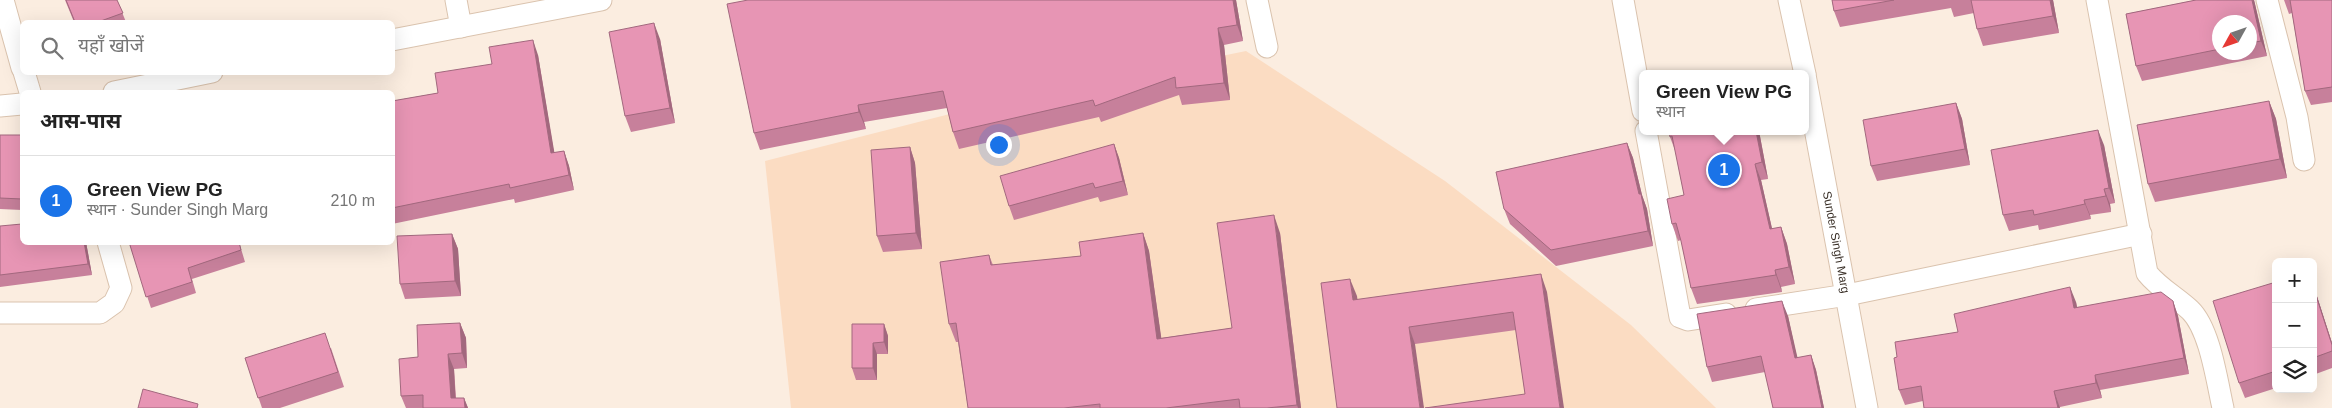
<!DOCTYPE html>
<html lang="hi">
<meta charset="utf-8">
<style>
:root{--surface:#fff;--page:#f2f2f2;--text:#222;--muted:#767676;--line:#e0e0e0;--accent:#1a73e8}
body{margin:0;font-family:Arial,"Noto Sans Devanagari",sans-serif;background:var(--page);color:var(--text)}
.controls{position:absolute;right:15px;bottom:15px;display:grid;overflow:hidden;border-radius:8px;box-shadow:0 5px 20px #0002}
.controls button{width:45px;height:45px;display:grid;place-items:center;padding:0;border:0;border-bottom:1px solid var(--line);background:var(--surface);color:var(--text);font:25px sans-serif}
.compass{position:absolute;left:2212px;top:15px;width:45px;height:45px;border-radius:50%;background:var(--surface);box-shadow:0 5px 20px #0002;rotate:230deg}
.you{position:absolute;left:998px;top:144px;width:18px;height:18px;margin:-12px;border:4px solid #fff;border-radius:50%;background:#1a73e8;box-shadow:0 0 0 8px #1a73e833}
.badge{display:grid;place-items:center;width:32px;height:32px;border-radius:50%;background:var(--accent);color:#fff;font-size:16px;font-weight:700}
.pin{position:absolute;translate:-50% -50%;border:2px solid #fff;box-shadow:0 1px 5px #0006}
.popup{position:absolute;left:1639px;top:70px;width:170px;height:65px;box-sizing:border-box;display:grid;place-content:center;border-radius:8px;background:var(--surface);filter:drop-shadow(0 1px 4px #0005);font-size:16px;white-space:nowrap;color:var(--muted)}
.popup b{font-size:19px;color:var(--text)}
.popup::after{content:'';position:absolute;left:50%;top:100%;margin-left:-10px;border:10px solid transparent;border-top-color:var(--surface)}
.list{margin:0;padding:0;list-style:none}
h2{display:flex;justify-content:space-between;align-items:center;height:65px;margin:0;padding:0 20px;font-size:21px}
h2 small{font-size:16px;font-weight:400;color:var(--muted)}
.list li{display:grid;grid-template-columns:32px 1fr auto;gap:15px;align-items:center;box-sizing:border-box;height:90px;padding:0 20px;border-top:1px solid var(--line)}
.list b{display:block;font-size:19px;white-space:nowrap}
.list p{margin:0;font-size:16px;white-space:nowrap;color:var(--muted)}
.list em{font-size:16px;font-style:normal;color:var(--muted)}
.icon{flex:none;width:28px;height:28px;fill:none;stroke:currentColor;stroke-width:2;stroke-linecap:round;stroke-linejoin:round}
.map{position:relative;flex:none;width:2332px;height:408px;overflow:hidden}
.search{position:absolute;background:var(--surface);box-shadow:0 5px 20px #0002;left:20px;top:20px;width:375px;height:55px;display:flex;align-items:center;gap:12px;box-sizing:border-box;padding:0 18px;border-radius:8px;color:var(--muted);font-size:19px}
.panel{position:absolute;background:var(--surface);box-shadow:0 5px 20px #0002;left:20px;top:90px;width:375px;height:155px;border-radius:8px}
.map>svg:first-child{display:block}
</style>
<div class="map">
<svg width="2332" height="408" viewBox="0 0 2332 408">
<rect width="100%" height="100%" fill="#fbede0"/>
<path fill="#fbdcc2" d="M1246 51 1445 181 1631 325 1716 408H791L765 161 1001 101Z"/>
<g fill="none" stroke-linecap="round" stroke-linejoin="round">
<g stroke="#dac3ae" stroke-width="23">
<g id="street">
<path d="M3 0 22 68"/>
<path d="M456 0 461 27"/>
<path d="M1257 0 1267 47"/>
<path d="M1623 0 1643 111"/>
<path d="M1789 0 1805 74"/>
<path d="M2097 0 2147 273C2159 288 2176 297 2190 310 2210 329 2217 382 2223 408"/>
<path d="M2267 0 2297 117 2304 160"/>
<path d="M392 40 601 0"/>
<path d="M24 72 30 92"/>
<path id="s1" d="M1805 75 1867 408"/>
<path d="M114 92 212 72"/>
<path d="M0 106 22 104"/>
<path d="M1646 131 1680 317 1688 320 1726 314"/>
<path d="M1756 309 1847 295 2141 234"/>
<path d="M0 313H100L114 303 121 288 108 242"/>
</g>
</g>
<use href="#street" stroke="#fff" stroke-width="21"/>
</g>
<g fill="#c7809b" fill-rule="evenodd">
<path d="M65 0H117L126 22H74Z"/>
<path d="M748 0H1236L1243 41 1224 45 1230 100 1182 105 1179 95 1101 122 1099 117 959 149 953 132 947 108 864 122 866 129 760 150 754 133Z"/>
<path d="M1832 0H2053L2059 33 1983 46 1977 29 1974 13 1954 17 1951 8 1840 27 1834 11Z"/>
<path d="M2196 0H2254L2267 56 2142 81 2136 66 2126 14ZM2220 22H2250V52H2220Z"/>
<path d="M2284 0H2332V102L2311 105 2305 91 2292 13 2289 14Z"/>
<path d="M660 39 675 123 631 132 625 116Z"/>
<path d="M538 55 554 153 564 151 569 166 574 190 515 203 514 199 392 224V101L438 93 492 64Z"/>
<path d="M2269 101 2276 119 2287 178 2155 202 2148 184Z"/>
<path d="M1956 103 1962 119 1970 165 1877 181 1871 166Z"/>
<path d="M1759 131 1768 179 1761 180 1772 229 1781 227 1787 244 1795 284 1781 287 1782 292 1697 304 1691 288 1681 240 1678 241 1672 224 1684 195 1676 153 1670 137Z"/>
<path d="M0 135H22V210L0 209Z"/>
<path d="M1627 143 1633 158 1642 195 1647 209 1653 246 1556 266 1510 224 1504 209Z"/>
<path d="M1114 144 1119 158 1128 195 1100 202 1098 197 1014 220 1009 206Z"/>
<path d="M2104 145 2115 203 2110 204 2111 212 2090 215 2091 219 2039 230 2038 225 2009 231 2003 215Z"/>
<path d="M910 147 915 163 922 249 883 252 877 236Z"/>
<path d="M0 226 86 242 92 275 0 287Z"/>
<path d="M1143 233 1149 251 1161 338 1232 328 1280 233 1301 408H968L958 342H956L949 324 989 255 993 265 1081 256Z"/>
<path d="M452 234 458 249 461 296 405 299 400 284Z"/>
<path d="M129 242H239L245 262 192 279 196 293 151 308Z"/>
<path d="M2276 282V388L2245 398 2239 383Z"/>
<path d="M2313 284 2332 343V368L2313 375Z"/>
<path d="M1547 292 1525 394 1516 330 1415 344 1337 408 1357 296V300Z"/>
<path d="M2173 301 2178 316 2189 374 2100 390 2102 398 2060 407V408H1924L1923 401 1905 405 1899 390 1897 357 1958 332 2076 302 2077 307Z"/>
<path d="M1788 316 1797 358 1811 355 1816 370 1824 408H1773L1765 372 1712 382 1707 367Z"/>
<path d="M460 323 466 338 467 368 454 369 456 398H464L468 408H406L401 396 418 357Z"/>
<path d="M884 324 888 336V354H877V380H856L852 368Z"/>
<path d="M331 348 344 387 280 408H262L245 358Z"/>
</g>
<g fill="#a2687e">
<path d="M1233 0H1236L1243 41 1237 25Z"/>
<path d="M2050 0H2053L2059 33 2053 16Z"/>
<path d="M2252 0H2254L2255 4 2267 56 2261 41Z"/>
<path d="M654 23 660 39 675 123 670 108Z"/>
<path d="M1218 28 1224 45 1230 100 1224 83Z"/>
<path d="M533 40 538 55 557 168 551 153Z"/>
<path d="M2269 101 2276 119 2287 178 2280 159Z"/>
<path d="M1956 103 1962 119 1970 165 1965 149Z"/>
<path d="M858 105 864 122 866 129 859 112Z"/>
<path d="M2098 130 2104 145 2115 203 2109 188Z"/>
<path d="M1756 131H1759L1768 179 1762 162Z"/>
<path d="M1627 143 1633 158 1642 195 1647 209 1653 246 1648 231Z"/>
<path d="M1114 144 1119 158 1128 195 1123 181Z"/>
<path d="M910 147 915 163 922 249 916 233Z"/>
<path d="M564 151 569 166 574 190 569 175Z"/>
<path d="M1755 164 1761 180 1776 246 1770 229Z"/>
<path d="M2104 189 2110 204 2111 212 2106 196Z"/>
<path d="M2084 200 2090 215 2091 219 2085 204Z"/>
<path d="M1274 215 1280 233 1301 408H1298L1297 405Z"/>
<path d="M1781 227 1787 244 1795 284 1789 267Z"/>
<path d="M1143 233 1149 251 1164 357 1157 339Z"/>
<path d="M452 234 458 249 461 296 455 281Z"/>
<path d="M84 242H86L92 275 88 264Z"/>
<path d="M1775 270 1781 287 1782 292 1776 275Z"/>
<path d="M1541 274 1547 292 1564 408H1560Z"/>
<path d="M1350 279 1357 296 1360 318 1353 300Z"/>
<path d="M2313 284 2332 343V345L2313 286Z"/>
<path d="M2070 287 2076 302 2080 323 2074 308Z"/>
<path d="M1782 301 1788 316 1801 373 1795 358Z"/>
<path d="M2173 301 2178 316 2189 374 2184 358Z"/>
<path d="M460 323 466 338 467 368 462 353Z"/>
<path d="M884 324 888 336V354L884 342Z"/>
<path d="M1409 327 1415 344 1424 408H1420Z"/>
<path d="M873 343 877 354V380L873 368Z"/>
<path d="M448 354 454 369 456 408 451 398Z"/>
<path d="M1811 355 1816 370 1824 408H1822Z"/>
<path d="M2095 375 2100 390 2102 398 2096 383Z"/>
<path d="M2054 391 2060 408H2058Z"/>
<path d="M464 398 468 408H465Z"/>
</g>
<g fill="#e795b4" stroke="#a2687e">
<path d="M66 0H117L123 13 98 22H75Z"/>
<path d="M748 0H1233L1237 25 1218 28 1224 83 1176 88 1175 77 1095 106 1093 100 953 132 943 91 858 105 859 112 754 133 727 4Z"/>
<path d="M1832 0H1894L1834 11Z"/>
<path d="M1971 0H2050L2053 16 1977 29Z"/>
<path d="M2196 0H2252L2261 41 2250 43V22H2220V49L2136 66 2126 14Z"/>
<path d="M2290 0H2332V87L2305 91Z"/>
<path d="M654 23 670 108 625 116 609 32Z"/>
<path d="M533 40 551 153 564 151 569 175 510 188 509 184 392 208V101L438 93 435 73 492 64 489 47Z"/>
<path d="M2269 101 2280 159 2148 184 2137 125Z"/>
<path d="M1956 103 1965 149 1871 166 1863 120Z"/>
<path d="M2098 130 2109 188 2104 189 2106 196 2084 200 2085 204 2034 215 2033 210 2003 215 1991 150Z"/>
<path d="M1669 131H1756L1762 162 1755 164 1770 229 1781 227 1789 267 1775 270 1776 275 1691 288 1681 241 1676 223 1672 224 1667 199 1684 195 1672 136 1670 137Z"/>
<path d="M0 135H22V199L0 198Z"/>
<path d="M1627 143 1639 194H1641L1648 231 1551 250 1504 209 1496 172Z"/>
<path d="M1114 144 1123 181 1095 188 1093 183 1009 206 1000 176Z"/>
<path d="M910 147 916 233 877 236 871 150Z"/>
<path d="M1274 215 1297 405 1267 408H1240L1239 399 1166 408H1100V404L1064 408H968L956 323 949 324 940 262 989 255 991 265 1081 256 1079 242 1143 233 1157 339 1232 328 1217 223Z"/>
<path d="M22 224V242H84L88 264 0 275V226Z"/>
<path d="M452 234 455 281 400 284 397 236Z"/>
<path d="M129 242H239L241 250 188 268 192 282 146 297Z"/>
<path d="M1541 274 1560 408H1425L1525 394 1513 312 1409 327 1420 408H1337L1321 283 1350 279 1353 300Z"/>
<path d="M2276 282V371L2239 383 2213 301Z"/>
<path d="M2313 286 2332 345V351L2313 358Z"/>
<path d="M2070 287 2074 308 2161 292 2173 301 2184 358 2095 375 2096 383 2054 391 2058 408H1924L1921 386 1899 390 1894 358 1897 357 1895 342 1958 332 1954 314Z"/>
<path d="M1782 301 1795 358 1811 355 1822 408H1773L1761 356 1707 367 1697 314Z"/>
<path d="M460 323 462 353 448 354 451 398H464L465 408H423V395L401 396 399 359 418 357 417 325Z"/>
<path d="M852 324H884V342L873 343V368H852Z"/>
<path d="M325 333 338 372 258 398 245 358Z"/>
<path d="M143 389 198 404 197 408H138Z"/>
</g>
<g text-anchor="middle" stroke-width="4" stroke-linejoin="round" paint-order="stroke">
<g font-size="12" fill="#3b3129" stroke="#fdfdfd">
<text dy="4" stroke="none"><textPath href="#s1" startOffset="170">Sunder Singh Marg</textPath></text>
</g>
</g>
</svg>
<div class="controls">
<button>+</button>
<button>−</button>
<button><svg class="icon" aria-label="layers" viewBox="0 0 24 24"><path d="M12 4l9 5-9 5-9-5zM3 14l9 5 9-5"/></svg></button>
</div>
<svg class="compass" viewBox="-18 -18 36 36"><path d="M0-13l5 13h-10z" fill="#e53935"/><path d="M0 13l5-13h-10z" fill="#767676"/></svg>
<div class="you"></div>
<div class="pin badge" style="left:1724px;top:170px">1</div>
<div class="popup"><b>Green View PG</b>स्थान</div>
<div class="search"><svg class="icon" aria-label="search" viewBox="0 0 24 24"><circle cx="10" cy="10" r="6"/><path d="M15 15l6 6"/></svg>यहाँ खोजें</div>
<section class="panel">
<h2>आस-पास<small></small></h2>
<ul class="list">
<li><span class="badge">1</span><div><b>Green View PG</b><p>स्थान · Sunder Singh Marg</p></div><em>210 m</em></li>
</ul>
</section>
</div>
